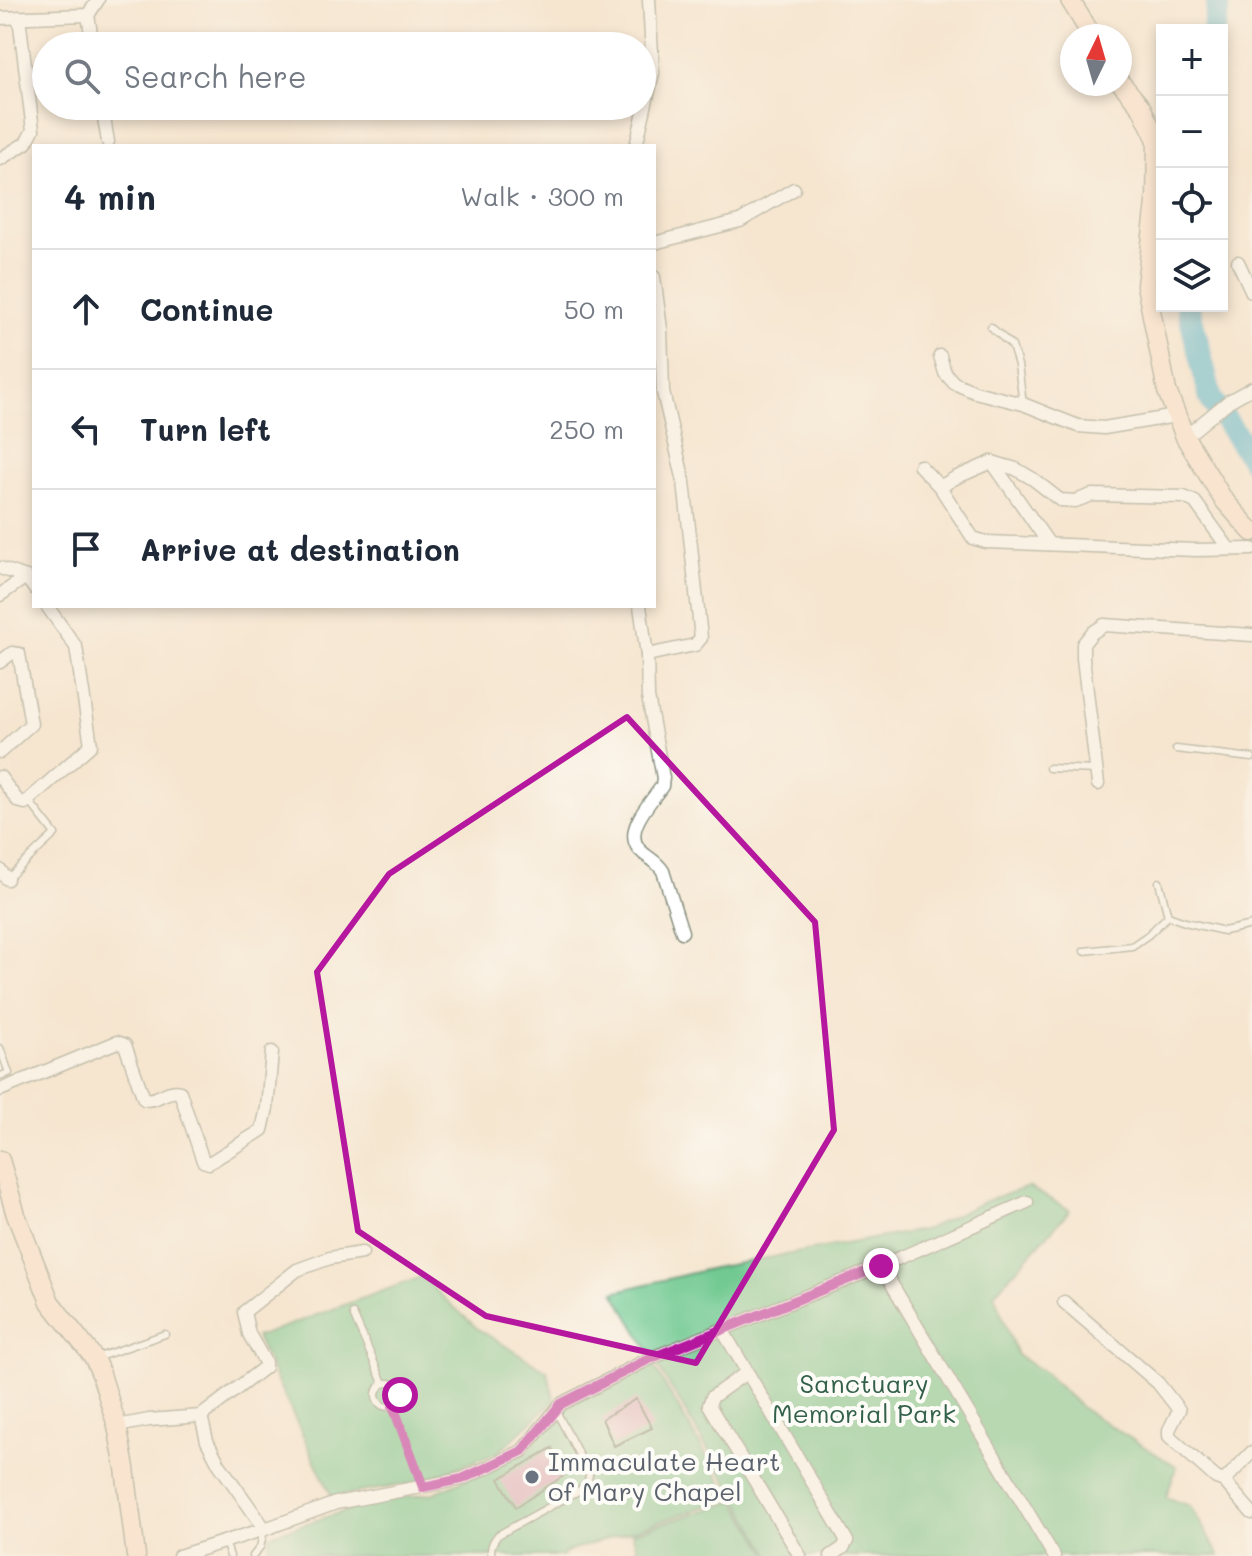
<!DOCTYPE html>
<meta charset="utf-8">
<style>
:root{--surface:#fff;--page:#f2f2f3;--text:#1f2937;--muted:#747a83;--line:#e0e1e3}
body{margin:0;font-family:Mali,sans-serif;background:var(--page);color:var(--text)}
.controls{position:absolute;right:24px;top:24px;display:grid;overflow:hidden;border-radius:0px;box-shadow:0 4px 12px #0003}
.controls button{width:72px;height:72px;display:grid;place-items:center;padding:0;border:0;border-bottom:2px solid var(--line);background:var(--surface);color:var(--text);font:40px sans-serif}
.compass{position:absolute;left:1060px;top:24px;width:72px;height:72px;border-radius:50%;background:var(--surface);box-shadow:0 4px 12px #0003;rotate:5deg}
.stop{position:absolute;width:24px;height:24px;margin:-18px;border:6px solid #b5179e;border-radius:50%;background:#fff}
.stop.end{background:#b5179e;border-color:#fff;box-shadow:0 2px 8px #0008}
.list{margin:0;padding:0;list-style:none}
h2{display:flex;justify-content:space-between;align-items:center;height:104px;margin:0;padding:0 32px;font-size:34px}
h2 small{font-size:26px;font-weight:400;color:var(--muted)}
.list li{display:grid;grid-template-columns:52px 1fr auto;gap:24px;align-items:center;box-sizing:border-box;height:120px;padding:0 32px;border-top:2px solid var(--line)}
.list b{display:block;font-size:30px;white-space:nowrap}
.list em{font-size:26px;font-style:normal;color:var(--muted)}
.icon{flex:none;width:44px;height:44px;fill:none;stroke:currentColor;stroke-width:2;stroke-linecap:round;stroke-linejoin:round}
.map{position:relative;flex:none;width:1252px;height:1556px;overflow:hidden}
.search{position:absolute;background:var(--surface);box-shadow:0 4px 12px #0003;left:32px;top:32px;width:624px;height:88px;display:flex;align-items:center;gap:20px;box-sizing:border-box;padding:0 28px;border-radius:44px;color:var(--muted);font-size:30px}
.panel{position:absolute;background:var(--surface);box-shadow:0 4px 12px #0003;left:32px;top:144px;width:624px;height:464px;border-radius:0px}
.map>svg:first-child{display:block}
</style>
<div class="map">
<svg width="1252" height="1556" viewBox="0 0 1252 1556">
<rect width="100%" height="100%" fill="#fdfcf7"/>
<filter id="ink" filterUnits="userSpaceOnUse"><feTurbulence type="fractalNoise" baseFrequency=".0125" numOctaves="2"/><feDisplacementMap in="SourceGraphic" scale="16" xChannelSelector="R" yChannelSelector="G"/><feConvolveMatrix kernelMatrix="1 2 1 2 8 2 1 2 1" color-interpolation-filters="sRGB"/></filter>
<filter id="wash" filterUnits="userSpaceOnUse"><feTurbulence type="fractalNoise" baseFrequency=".006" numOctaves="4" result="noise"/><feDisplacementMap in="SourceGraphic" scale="32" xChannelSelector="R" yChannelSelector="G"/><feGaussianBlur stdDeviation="1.8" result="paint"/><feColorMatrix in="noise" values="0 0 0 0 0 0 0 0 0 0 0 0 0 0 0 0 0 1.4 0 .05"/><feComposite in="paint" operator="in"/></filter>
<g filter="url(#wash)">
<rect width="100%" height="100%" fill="#f5e6d0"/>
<g fill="#6ec88f" stroke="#468262" stroke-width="2">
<path d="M1028 1187 1070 1210 994 1294 1017 1355 1042 1371 1083 1409 1177 1467 1166 1497 1190 1506 1220 1556H771L614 1292 713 1268 927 1229 983 1202Z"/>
<path d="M421 1277 478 1329 547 1371 555 1400 498 1453 414 1483 332 1497 256 1337Z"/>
<path d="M652 1363 731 1498 564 1553V1556H269V1535L374 1502 434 1493 526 1453 562 1408Z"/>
<path d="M735 1501 770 1556H640L632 1533Z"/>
</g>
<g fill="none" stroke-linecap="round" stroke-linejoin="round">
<g stroke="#50b5cf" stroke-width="24">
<path d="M1214 30 1219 0"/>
<path d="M1188 306 1211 399 1252 459"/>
</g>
</g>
<g id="blocks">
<g fill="#d294b6">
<path d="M636 1399 652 1428 614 1446 602 1419Z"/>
<path d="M552 1448 565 1475 516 1507 499 1479Z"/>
</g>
</g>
</g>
<g filter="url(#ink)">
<use href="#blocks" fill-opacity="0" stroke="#8a9282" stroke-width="2"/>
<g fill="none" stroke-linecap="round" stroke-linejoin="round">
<g stroke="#8a9282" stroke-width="9">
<g id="lane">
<path d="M991 327 1012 346 1018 365 1023 404"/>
<path d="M1176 749 1252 758"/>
<path d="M1049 768 1096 770"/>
<path d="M7 879 55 834 29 801"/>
<path d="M1159 882 1168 916 1185 922 1224 931 1252 925"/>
<path d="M1084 951 1132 946 1148 935 1168 916"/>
<path d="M0 1048 9 1073 0 1076"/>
<path d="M353 1314 383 1383"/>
<path d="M96 1358 165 1334"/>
<circle cx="388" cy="1395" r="12"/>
<path d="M393 1406 423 1487"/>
<path d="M225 1542 230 1556"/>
<path d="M253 1556 260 1547 264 1531"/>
<path d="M492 1556C489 1548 493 1541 498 1535L580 1490 588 1481 589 1474 556 1411"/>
</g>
</g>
<g stroke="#8a9282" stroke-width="15">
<g id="street">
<path d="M88 15 93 46"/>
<path d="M0 18 88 15 98 0"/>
<path d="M102 106 108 142"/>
<path d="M636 146 653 73 649 0"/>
<path d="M0 159 26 143 33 130 19 17"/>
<path d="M654 243 740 221 794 189"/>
<path d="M1238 262 1252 292"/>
<path d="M940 356 945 373 954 383 975 392 1023 404 1078 426 1104 428 1176 416"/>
<path d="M1185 437 1229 401 1252 388"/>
<path d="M992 462 1049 544"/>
<path d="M920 466 940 487 973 538 986 542 1196 550 1252 549"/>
<path d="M940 487 955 478 992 462 1016 469 1033 479 1060 500 1075 501 1092 495 1184 497 1195 502 1229 549"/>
<path d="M0 568 26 577 34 588"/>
<path d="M0 595 26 577"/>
<path d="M640 606 647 655 648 697 663 778 662 786C651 802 623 830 639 849 647 858 656 860 663 871L682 932"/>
<path d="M647 655 695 645 701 638 684 482 663 392 661 329 654 277"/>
<path d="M0 662 12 653 19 654 31 724 0 752"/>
<path d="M0 777 18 801 25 803 91 745 76 647 47 606"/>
<path d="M1098 784 1083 658V644L1092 633 1104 625 1252 635"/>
<path d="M0 870 7 879"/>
<path d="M0 1090 117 1042 125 1045 144 1099C156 1103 167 1088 180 1092L203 1161 209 1163 262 1130 267 1108 272 1052"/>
<path d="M881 1266 1054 1556"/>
<path d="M1064 1302 1158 1383 1179 1410 1169 1430V1436L1216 1478 1224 1481 1252 1513"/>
<path d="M723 1331 847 1541 843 1548 831 1556"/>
<path d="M746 1373 712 1397 709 1405 800 1556"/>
<path d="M201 1416 207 1441 219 1464 265 1529"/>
<path d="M117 1426 149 1420 201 1416 265 1367V1362L249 1334 244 1312 297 1270 330 1258 362 1253"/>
<path d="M1224 1481 1252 1452"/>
<path d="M179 1556 265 1529 336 1503 462 1479 522 1451 561 1404 649 1359 881 1266 1027 1202"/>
</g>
</g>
<g stroke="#8a9282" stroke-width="21">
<g id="secondary">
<path d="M1070 0 1092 36"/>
<path d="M1120 82 1141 107 1157 140 1156 203 1146 285 1167 391 1185 437 1223 499 1252 532"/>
<path d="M0 1160 16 1215 50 1302 94 1358 101 1374 117 1426 125 1468 136 1556"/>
</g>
</g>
<use href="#lane" stroke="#fff" stroke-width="6"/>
<use href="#street" stroke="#fff" stroke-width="12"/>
<use href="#secondary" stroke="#fce5cf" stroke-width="18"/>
</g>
</g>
<g fill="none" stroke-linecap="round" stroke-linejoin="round" filter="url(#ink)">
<path stroke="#b5179e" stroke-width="10" d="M400 1395 399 1399 393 1406 423 1487 462 1479 522 1451 561 1404 649 1359 881 1266"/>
</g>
<path d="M0 0H1252V1556H0ZM627 717 815 922 834 1130 696 1363 486 1316 358 1231 317 972 389 874Z" fill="#f5e6d0" fill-opacity=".55" fill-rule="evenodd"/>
<path fill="none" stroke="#b5179e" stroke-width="6" stroke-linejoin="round" d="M627 717 815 922 834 1130 696 1363 486 1316 358 1231 317 972 389 874Z"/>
<circle fill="#6b7280" stroke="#fdfcf7" stroke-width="3" cx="532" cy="1477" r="8"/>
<g text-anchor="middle" stroke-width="8" stroke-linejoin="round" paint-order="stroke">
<g font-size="26" fill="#33604b" stroke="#fdfcf7">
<text x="864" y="1393">Sanctuary<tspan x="864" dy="30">Memorial Park</tspan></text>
</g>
<g font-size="26" fill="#5b616d" stroke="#fdfcf7" text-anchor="start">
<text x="548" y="1471">Immaculate Heart<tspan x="548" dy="30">of Mary Chapel</tspan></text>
</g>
</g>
</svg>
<div class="controls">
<button>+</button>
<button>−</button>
<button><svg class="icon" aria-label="locate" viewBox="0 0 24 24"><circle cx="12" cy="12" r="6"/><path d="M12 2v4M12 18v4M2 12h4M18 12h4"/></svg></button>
<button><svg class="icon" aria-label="layers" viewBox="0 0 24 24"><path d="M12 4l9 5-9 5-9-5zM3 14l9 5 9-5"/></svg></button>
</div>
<svg class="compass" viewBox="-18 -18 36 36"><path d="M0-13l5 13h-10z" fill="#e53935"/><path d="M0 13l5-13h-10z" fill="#747a83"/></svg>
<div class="stop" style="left:400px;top:1395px"></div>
<div class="stop end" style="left:881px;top:1266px"></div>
<div class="search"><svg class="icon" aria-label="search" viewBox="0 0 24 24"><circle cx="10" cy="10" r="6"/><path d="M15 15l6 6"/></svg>Search here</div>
<section class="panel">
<h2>4 min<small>Walk · 300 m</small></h2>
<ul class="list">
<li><svg class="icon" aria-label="ahead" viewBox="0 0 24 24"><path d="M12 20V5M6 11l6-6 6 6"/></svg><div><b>Continue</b></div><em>50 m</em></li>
<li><svg class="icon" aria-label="left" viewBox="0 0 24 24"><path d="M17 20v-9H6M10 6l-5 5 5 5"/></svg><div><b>Turn left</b></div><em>250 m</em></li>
<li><svg class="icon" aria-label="arrive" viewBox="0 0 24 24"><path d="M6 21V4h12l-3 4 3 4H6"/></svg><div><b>Arrive at destination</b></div></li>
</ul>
</section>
</div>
